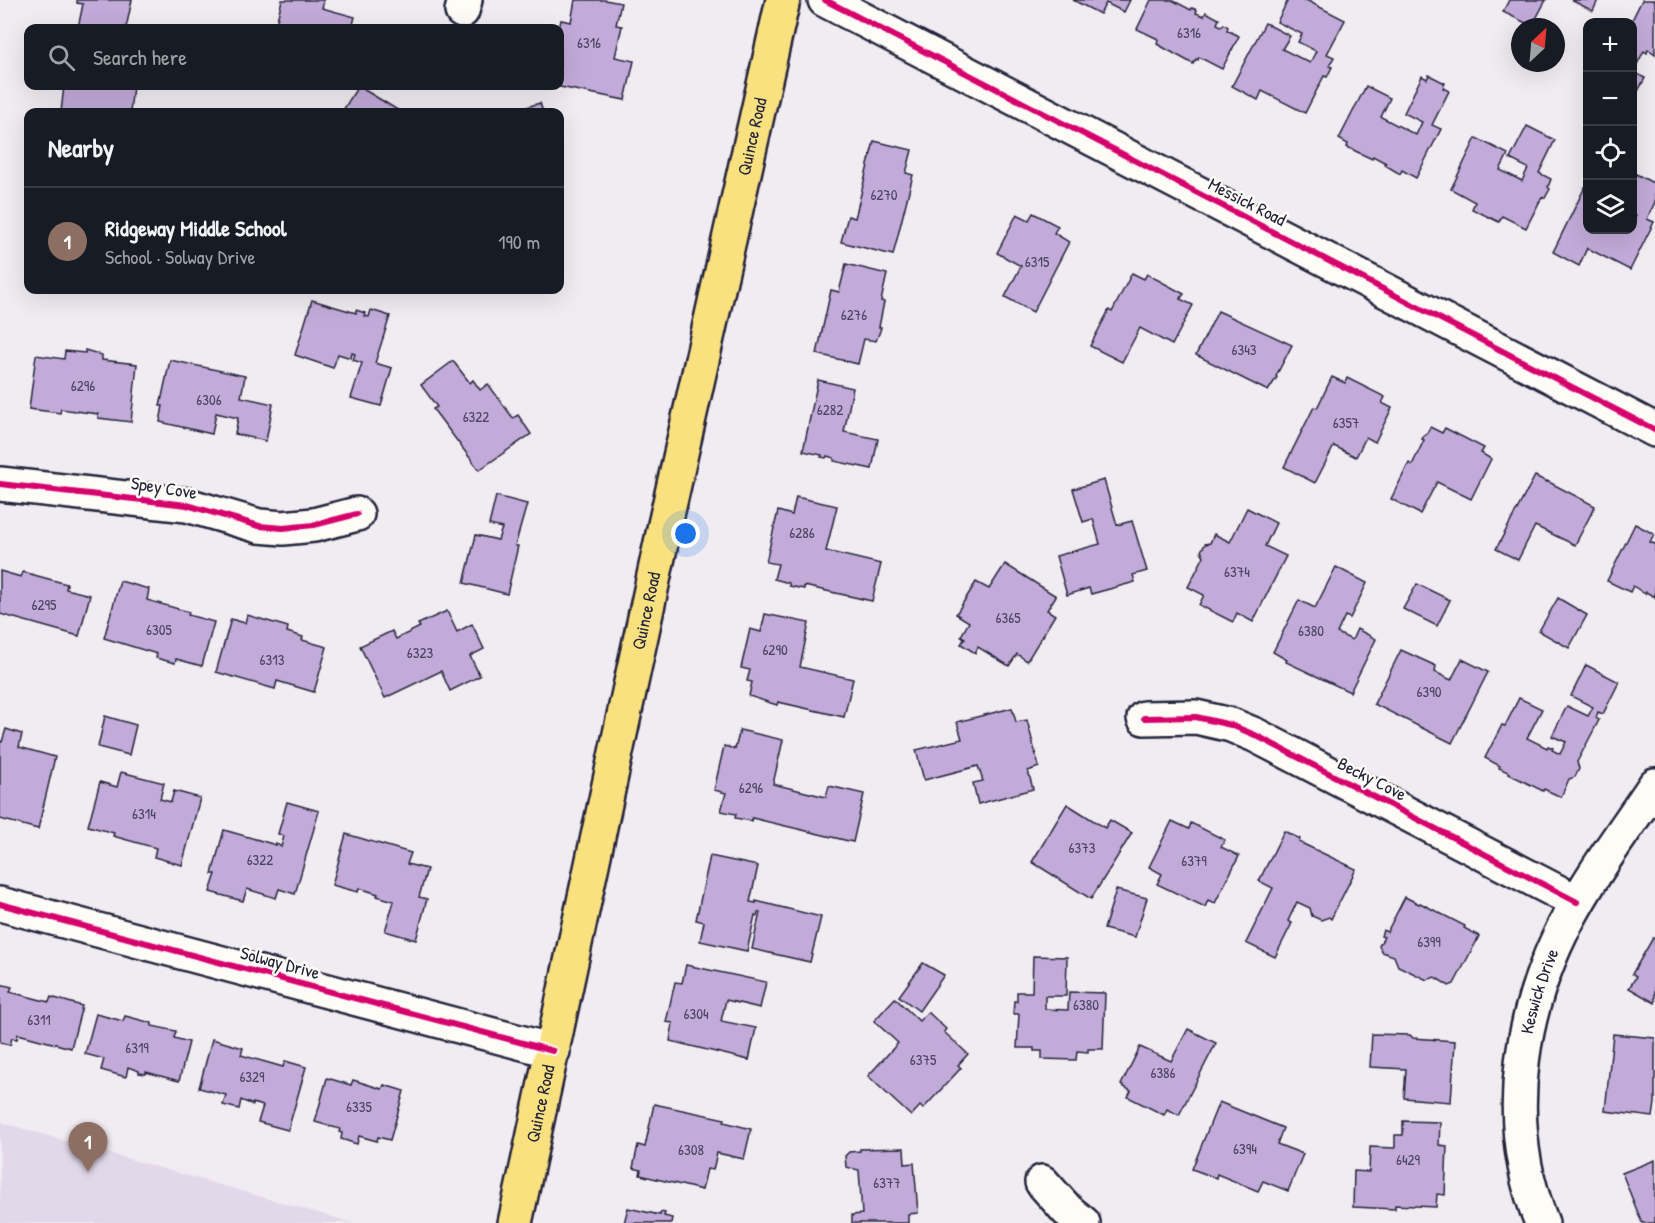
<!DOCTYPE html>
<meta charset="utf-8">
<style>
:root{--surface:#171b24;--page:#242831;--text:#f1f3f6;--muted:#9ea1a6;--line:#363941;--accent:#d1495b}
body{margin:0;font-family:"Patrick Hand",sans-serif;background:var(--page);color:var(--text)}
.controls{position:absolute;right:18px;top:18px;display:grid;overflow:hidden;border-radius:12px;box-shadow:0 6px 24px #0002}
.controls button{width:54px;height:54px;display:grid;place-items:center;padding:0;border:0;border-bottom:2px solid var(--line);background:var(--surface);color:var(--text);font:30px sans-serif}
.compass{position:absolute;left:1511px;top:18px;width:54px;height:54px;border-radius:50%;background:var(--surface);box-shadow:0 6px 24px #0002;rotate:26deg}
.you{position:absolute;left:686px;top:534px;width:21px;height:21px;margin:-15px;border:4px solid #fff;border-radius:50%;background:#1a73e8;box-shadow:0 0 0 9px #1a73e833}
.badge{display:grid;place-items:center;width:39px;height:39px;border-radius:50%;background:var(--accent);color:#fff;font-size:20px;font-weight:700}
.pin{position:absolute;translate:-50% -50px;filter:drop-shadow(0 2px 3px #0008)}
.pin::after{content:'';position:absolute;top:32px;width:21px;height:18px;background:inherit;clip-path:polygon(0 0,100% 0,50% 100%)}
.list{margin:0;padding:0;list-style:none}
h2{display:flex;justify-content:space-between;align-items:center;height:78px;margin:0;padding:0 24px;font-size:26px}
h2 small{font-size:20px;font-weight:400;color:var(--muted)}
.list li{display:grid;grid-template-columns:39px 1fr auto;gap:18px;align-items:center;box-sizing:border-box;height:108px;padding:0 24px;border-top:2px solid var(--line)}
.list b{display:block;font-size:22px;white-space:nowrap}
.list p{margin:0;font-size:20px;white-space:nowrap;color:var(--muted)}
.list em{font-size:20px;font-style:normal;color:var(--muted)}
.icon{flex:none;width:33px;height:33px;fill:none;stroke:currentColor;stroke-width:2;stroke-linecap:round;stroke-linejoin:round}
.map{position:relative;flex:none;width:1655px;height:1223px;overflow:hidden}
.search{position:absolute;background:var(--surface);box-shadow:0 6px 24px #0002;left:24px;top:24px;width:540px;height:66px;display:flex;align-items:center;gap:15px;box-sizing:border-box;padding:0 21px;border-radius:12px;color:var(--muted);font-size:22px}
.panel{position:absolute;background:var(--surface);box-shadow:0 6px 24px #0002;left:24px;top:108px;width:540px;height:186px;border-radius:12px}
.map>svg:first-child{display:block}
</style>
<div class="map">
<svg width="1655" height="1223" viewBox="0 0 1655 1223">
<rect width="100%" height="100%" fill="#f1ecf1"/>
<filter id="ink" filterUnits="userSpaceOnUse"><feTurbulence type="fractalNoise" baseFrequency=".0167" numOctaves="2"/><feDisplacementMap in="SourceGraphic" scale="12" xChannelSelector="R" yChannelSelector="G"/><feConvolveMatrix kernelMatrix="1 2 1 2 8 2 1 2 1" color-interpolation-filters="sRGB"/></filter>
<g filter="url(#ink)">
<path fill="#e3d8ea" d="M0 1122 353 1223H0Z"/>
<g fill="#c3abd9" stroke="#22223b" stroke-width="1.5">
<path d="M77 0H132L126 28H78L83 4 77 3Z"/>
<path d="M282 0H324L322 8 355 17 352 28H275Z"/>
<path d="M575 0H605L621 3 616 25 622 26 615 57 634 61 625 100 555 86H560L559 28 561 20 571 22Z"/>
<path d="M1073 0H1130L1124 12 1106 3 1100 14Z"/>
<path d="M1151 0H1172L1191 10 1192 8 1197 10 1196 13 1204 16 1206 12 1219 19 1217 24 1221 26 1224 24 1228 27 1227 30 1239 36 1222 69 1199 57 1198 60 1196 59 1193 64 1157 44 1158 39 1137 29Z"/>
<path d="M1288 0H1306L1345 20 1327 54 1334 57 1329 66 1332 67 1327 77 1324 76 1305 113 1262 91 1258 100 1232 86 1265 23 1290 36 1282 49 1310 63 1316 51 1298 42 1302 34 1277 22Z"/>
<path d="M1509 0H1546L1532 26 1503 12Z"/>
<path d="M1571 0H1598L1593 11Z"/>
<path d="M1642 0H1655V54L1648 49 1647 53 1644 51 1633 72 1645 78 1632 102 1631 22Z"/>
<path d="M1429 75 1445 83 1443 88 1449 91 1432 125 1441 129 1416 178 1402 170 1400 174 1385 165 1386 163 1373 156 1372 159 1347 147 1348 144 1339 139 1366 86 1390 98 1381 117 1416 135 1422 122 1404 113 1422 76 1427 79Z"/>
<path d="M64 86H133L130 112H61Z"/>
<path d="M358 86 401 112H342Z"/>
<path d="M540 103 543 112H510Z"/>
<path d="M1527 126 1555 140 1539 173 1551 179 1548 187 1550 189 1545 198 1542 197 1526 228 1502 216 1499 222 1472 209 1475 202 1451 189 1476 138 1508 154 1500 170 1522 181 1528 168 1510 159Z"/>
<path d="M874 141 912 150 906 173 913 175 893 255 841 242 848 216 855 218Z"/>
<path d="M1636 174 1655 184V202L1647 219 1654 222 1630 270 1587 248 1579 266 1553 252 1585 187 1588 188V230H1632V222L1636 216 1632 214V180Z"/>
<path d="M1033 213 1058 226 1054 233 1069 242 1033 312 1005 297 1021 266 997 253 1017 214 1029 220Z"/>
<path d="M846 264 887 274 881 301 884 302 879 327H881L880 331 876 341 864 339 858 364 817 354 831 290 839 292Z"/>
<path d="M1132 273 1144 279 1147 274 1184 294 1180 299 1193 305 1172 345 1140 328 1122 362 1090 346 1109 310 1112 312Z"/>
<path d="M312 300 356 313V310L365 313 364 316 369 317 371 310 390 316 375 363 392 368 381 406 351 398 362 363 353 360 355 354 352 353 351 358 338 354 333 368 295 355Z"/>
<path d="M1218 311 1292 345 1276 376 1277 377 1268 391 1196 355Z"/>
<path d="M85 350 102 355V360L137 364 131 422 98 418V414L61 409 60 413 29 409 36 355 64 359 65 351 85 353Z"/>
<path d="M170 360 245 376 241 397 273 404 266 441 235 434 238 418 216 413 212 434 160 422 163 406H160Z"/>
<path d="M453 361 470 383 473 380 480 390 488 384 513 418 518 415 531 434 479 470 433 409 437 407 421 385Z"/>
<path d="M1332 377 1345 383 1347 378 1385 397 1382 403 1392 408 1375 442 1366 437 1356 457 1334 446 1315 483 1284 467 1314 407 1317 408Z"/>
<path d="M818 380 853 388 844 432 878 439 872 469 834 461V458L827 456 826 458 821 457 822 455 803 451Z"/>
<path d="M1430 427 1442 433 1445 428 1484 448 1481 453 1491 459 1471 499 1437 482 1420 514 1391 499 1409 463 1412 465 1424 440 1422 439 1425 434 1426 435Z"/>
<path d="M1535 476 1547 482V481L1595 506 1575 545 1535 526 1518 560 1496 549Z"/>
<path d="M1104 480 1117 525 1132 521 1147 571 1133 575 1135 582 1091 594 1089 588 1067 595 1056 556 1100 544 1093 519 1083 522 1073 489Z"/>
<path d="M496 496 527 504 515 546H518L507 594 464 583 476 535 498 540 502 528 489 525Z"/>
<path d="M796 497 837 506 826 551 881 564 872 601 804 586V589L789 586V583L774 579 778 564 766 562 778 511 792 515Z"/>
<path d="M1247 508 1276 523 1265 546 1286 556 1253 622 1237 613 1233 622 1199 605 1204 595 1188 587 1204 556 1201 551 1205 544 1210 543 1214 534 1230 542Z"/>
<path d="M1635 524 1654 534 1650 542 1655 544V597L1646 592 1645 594 1633 586 1630 592 1607 581Z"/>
<path d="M1005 564 1056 596 1047 610 1055 615 1027 661 1017 654 1009 666 978 647 975 653 961 644 965 638 961 636 969 622 956 614 976 582 989 589Z"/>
<path d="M1336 567 1367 583 1350 618 1345 616 1337 633 1352 640 1357 629 1376 639 1350 692 1286 662 1287 660 1273 652 1299 600 1315 608Z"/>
<path d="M0 571 21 577 23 572 67 584 66 589 90 595 79 636 0 614Z"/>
<path d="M120 581 149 589 147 600 189 612 188 615 214 622 202 666 176 659 175 663 156 658 157 654 104 638Z"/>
<path d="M1417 584 1450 600 1437 626 1403 609Z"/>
<path d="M1558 598 1587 615 1569 648 1539 631Z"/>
<path d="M447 611 457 632 472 624 484 649 470 656 480 676 450 691 441 671 385 698 360 646 392 631 396 639 420 627 418 624Z"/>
<path d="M765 614 809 623 800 667 853 679 844 717 778 702 777 705 749 696 752 682 747 681 750 670 741 668 750 629 761 632Z"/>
<path d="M247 615 288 627 287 632 303 637 302 640 327 647 314 692 277 681 275 689 216 672 231 619 245 623Z"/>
<path d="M1401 650 1436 666 1435 672 1451 680 1462 659 1488 672 1452 743 1374 704Z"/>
<path d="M1586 665 1619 682 1603 714 1598 712 1596 718 1599 720 1577 762 1579 769 1575 777 1569 779 1561 797 1544 789 1543 791 1509 774 1510 773 1499 768 1500 766 1485 758 1502 725 1505 726 1519 698 1542 709 1527 738 1547 748 1548 746 1553 748 1552 750 1560 754 1566 742 1552 736 1567 706 1588 716 1593 707 1571 696Z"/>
<path d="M1012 708 1016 722 1027 720 1039 767 1028 771 1033 789 978 804 973 783 983 781 978 766 924 780 916 750 962 739 957 722Z"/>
<path d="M105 716 136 725 129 755 98 747Z"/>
<path d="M6 729 22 734 19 747 55 757 38 829 0 819V741L2 742Z"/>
<path d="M740 730 783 740 773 784 826 797 829 786 864 794 853 842 752 818 751 821 735 818 736 814 721 811 726 793 714 790 724 746 735 749Z"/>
<path d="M121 772 164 783 160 799 171 802 174 791 200 798 182 865 154 857 156 848 113 836 114 833 88 826 100 782 117 787Z"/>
<path d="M287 802 319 811 295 894 279 889 276 898 247 889 243 901 210 892 216 874H212L224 830 276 845V843L281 847 284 836 278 834Z"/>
<path d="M1067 804 1105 828 1110 820 1132 833 1091 899 1032 862Z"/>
<path d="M1172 821 1189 829 1191 823 1225 840 1221 847 1239 856 1215 903 1208 900 1205 907 1157 884 1162 874 1149 867Z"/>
<path d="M1284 831 1300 839 1299 842 1356 869 1331 919 1329 917 1321 920 1312 916 1310 908 1297 902 1288 921 1292 923 1275 957 1246 943 1273 888 1259 881Z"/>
<path d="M346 834 411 853 407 864 427 869 419 897 427 899 416 940 385 931 394 901 377 896 378 894 359 888 358 892 332 885Z"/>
<path d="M710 856 758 866 750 902 756 903V901L821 917 810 962 752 949 760 912H758L757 916 755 915 747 951 700 941 704 922 696 920Z"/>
<path d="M1116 890 1147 898 1135 937 1104 929Z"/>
<path d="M1405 897 1419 904 1420 903 1465 926 1464 928 1479 936 1454 984 1449 986 1435 977 1427 980 1398 966 1394 956 1382 952 1379 946 1384 937 1381 936 1383 930 1387 932Z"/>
<path d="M1653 938 1655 939V1003L1629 988 1636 977 1632 974Z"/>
<path d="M1033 956 1067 957 1066 996H1045V1009L1068 1010 1069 992 1105 993 1103 1049H1088V1052L1077 1051 1076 1060 1042 1059V1051H1034V1048H1017L1019 1014H1013L1014 1001H1017V992H1032Z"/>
<path d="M923 963 944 975 919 1011 899 996Z"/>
<path d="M686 965 766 982 760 1008 726 1000 721 1021 756 1028 749 1060 670 1041 673 1023 666 1022 675 982 682 983Z"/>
<path d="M0 984 12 987 10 992 49 1002 51 997 82 1006 71 1048 18 1034 17 1039 12 1038 10 1045 0 1042Z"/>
<path d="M895 998 919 1021 928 1012 946 1029 944 1032 968 1054 958 1065 961 1068 923 1109 920 1106 911 1116 868 1076 898 1043 874 1021Z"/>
<path d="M96 1014 123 1021 125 1016 152 1023V1026L176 1031 174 1038 189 1042 179 1081 146 1072V1074L139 1073V1071L128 1067 126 1077 101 1070 104 1059 85 1054Z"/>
<path d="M1188 1029 1216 1043 1179 1115 1167 1109 1164 1115 1128 1097 1131 1091 1121 1085 1140 1047 1171 1061Z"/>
<path d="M1372 1034 1410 1035 1413 1038 1455 1041 1451 1102 1404 1098 1406 1069 1370 1067Z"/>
<path d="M1613 1034 1655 1038V1103L1653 1117 1605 1111Z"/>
<path d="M212 1039 243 1048 241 1055 283 1067 285 1061 306 1067 288 1130 258 1122 263 1106 253 1103V1105L241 1100 239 1109 223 1105 226 1095 199 1088Z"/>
<path d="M327 1078 351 1085 353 1080 382 1089 384 1085 404 1091 390 1140 378 1137 377 1141 359 1136 357 1144 341 1139 342 1133 339 1132 340 1129 315 1122Z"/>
<path d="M1219 1102 1283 1128 1277 1144 1303 1154 1288 1191 1263 1181 1258 1191 1217 1174 1216 1178 1192 1169Z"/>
<path d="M654 1104 725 1119 724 1122 751 1129 744 1159 717 1153 713 1170 707 1169 702 1190 640 1175 641 1170 633 1168 638 1145 645 1147Z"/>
<path d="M1403 1121 1440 1122 1439 1145 1447 1146 1445 1195 1437 1194 1436 1207 1395 1205V1209L1353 1207 1354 1171 1369 1172 1370 1147 1395 1148V1135H1403Z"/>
<path d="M904 1148 905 1164 914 1163 918 1213 908 1214V1223H852V1215L862 1214 859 1170 846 1167 845 1156 849 1152 860 1151V1149Z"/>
<path d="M1655 1160V1223H1642L1622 1173Z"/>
<path d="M628 1208 660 1215 661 1212 665 1213 664 1216 672 1218 671 1223H624Z"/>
</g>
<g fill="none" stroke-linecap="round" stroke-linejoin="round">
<g stroke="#22223b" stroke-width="38">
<g id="minor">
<path d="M825 0 1655 430"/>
<path d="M462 11 465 0"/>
<path d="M0 484 187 505 259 526 283 528 314 525 357 514"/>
<path d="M1144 718 1196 717 1231 725 1255 735 1577 902"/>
<path d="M0 904 553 1051"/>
<path d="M1042 1182 1067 1210 1083 1223"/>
<path id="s1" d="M1542 1223C1499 1118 1521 999 1577 903 1600 862 1629 824 1655 785"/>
</g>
</g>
<g stroke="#22223b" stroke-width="38">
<g id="major">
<path id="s2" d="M515 1223 664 529 783 0"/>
</g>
</g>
<use href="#minor" stroke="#fdfcf7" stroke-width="33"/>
<use href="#major" stroke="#fae180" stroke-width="33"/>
<g stroke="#fdfcf7" stroke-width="10">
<g id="cycleway">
<path d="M825 0 1655 430"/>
<path d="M0 484 187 505 259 526 283 528 314 525 357 514"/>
<path d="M1144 718 1196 717 1231 725 1255 735 1577 902"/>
<path d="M0 904 553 1051"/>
</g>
</g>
<use href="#cycleway" stroke="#d6006c" stroke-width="6"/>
</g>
</g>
<g text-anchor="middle" stroke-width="5" stroke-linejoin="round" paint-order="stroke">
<g font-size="15" fill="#4a4462">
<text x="1189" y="38">6316</text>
<text x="589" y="48">6316</text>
<text x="884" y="200">6270</text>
<text x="1037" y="267">6315</text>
<text x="854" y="320">6276</text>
<text x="1244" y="355">6343</text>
<text x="83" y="391">6296</text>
<text x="209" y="405">6306</text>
<text x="830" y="415">6282</text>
<text x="476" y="422">6322</text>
<text x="1346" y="428">6357</text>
<text x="802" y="538">6286</text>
<text x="1237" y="577">6374</text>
<text x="44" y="610">6295</text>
<text x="1008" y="623">6365</text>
<text x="159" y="635">6305</text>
<text x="1311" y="636">6380</text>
<text x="775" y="655">6290</text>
<text x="420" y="658">6323</text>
<text x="272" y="665">6313</text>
<text x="1429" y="697">6390</text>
<text x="751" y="793">6296</text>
<text x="144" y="819">6314</text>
<text x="1082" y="853">6373</text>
<text x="260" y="865">6322</text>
<text x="1194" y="866">6379</text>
<text x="1429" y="947">6399</text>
<text x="1086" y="1010">6380</text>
<text x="696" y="1019">6304</text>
<text x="39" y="1025">6311</text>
<text x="137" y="1053">6319</text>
<text x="923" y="1065">6375</text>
<text x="1163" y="1078">6386</text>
<text x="252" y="1082">6329</text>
<text x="359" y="1112">6335</text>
<text x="1245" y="1154">6394</text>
<text x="691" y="1155">6308</text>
<text x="1408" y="1165">6429</text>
<text x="887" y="1188">6377</text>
</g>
<g font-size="18" fill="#22223b" stroke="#fdfcf7">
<text dy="6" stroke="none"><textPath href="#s2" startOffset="1112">Quince Road</textPath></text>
<text transform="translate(1247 202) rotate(27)" y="6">Messick Road</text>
<text transform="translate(164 488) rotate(9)" y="6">Spey Cove</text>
<text dy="6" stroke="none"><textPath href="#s2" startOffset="626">Quince Road</textPath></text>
<text transform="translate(1372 779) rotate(27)" y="6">Becky Cove</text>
<text transform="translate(280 963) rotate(15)" y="6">Solway Drive</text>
<text dy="6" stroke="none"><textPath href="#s1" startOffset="237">Keswick Drive</textPath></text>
<text dy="6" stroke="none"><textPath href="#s2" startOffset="122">Quince Road</textPath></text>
</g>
</g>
</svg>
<div class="controls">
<button>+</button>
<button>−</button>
<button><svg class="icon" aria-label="locate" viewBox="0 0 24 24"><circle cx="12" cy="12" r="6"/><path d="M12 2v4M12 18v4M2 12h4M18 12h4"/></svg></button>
<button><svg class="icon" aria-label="layers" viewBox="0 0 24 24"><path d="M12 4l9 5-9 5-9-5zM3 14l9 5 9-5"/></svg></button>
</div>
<svg class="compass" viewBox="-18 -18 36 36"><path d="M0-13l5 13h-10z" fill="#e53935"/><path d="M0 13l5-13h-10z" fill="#9ea1a6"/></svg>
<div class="you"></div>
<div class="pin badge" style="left:88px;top:1172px;background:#8d6e63">1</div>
<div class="search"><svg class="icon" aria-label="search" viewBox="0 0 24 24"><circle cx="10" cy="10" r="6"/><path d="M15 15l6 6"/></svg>Search here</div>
<section class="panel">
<h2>Nearby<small></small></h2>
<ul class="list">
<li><span class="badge" style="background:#8d6e63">1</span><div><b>Ridgeway Middle School</b><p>School · Solway Drive</p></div><em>190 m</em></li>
</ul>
</section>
</div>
